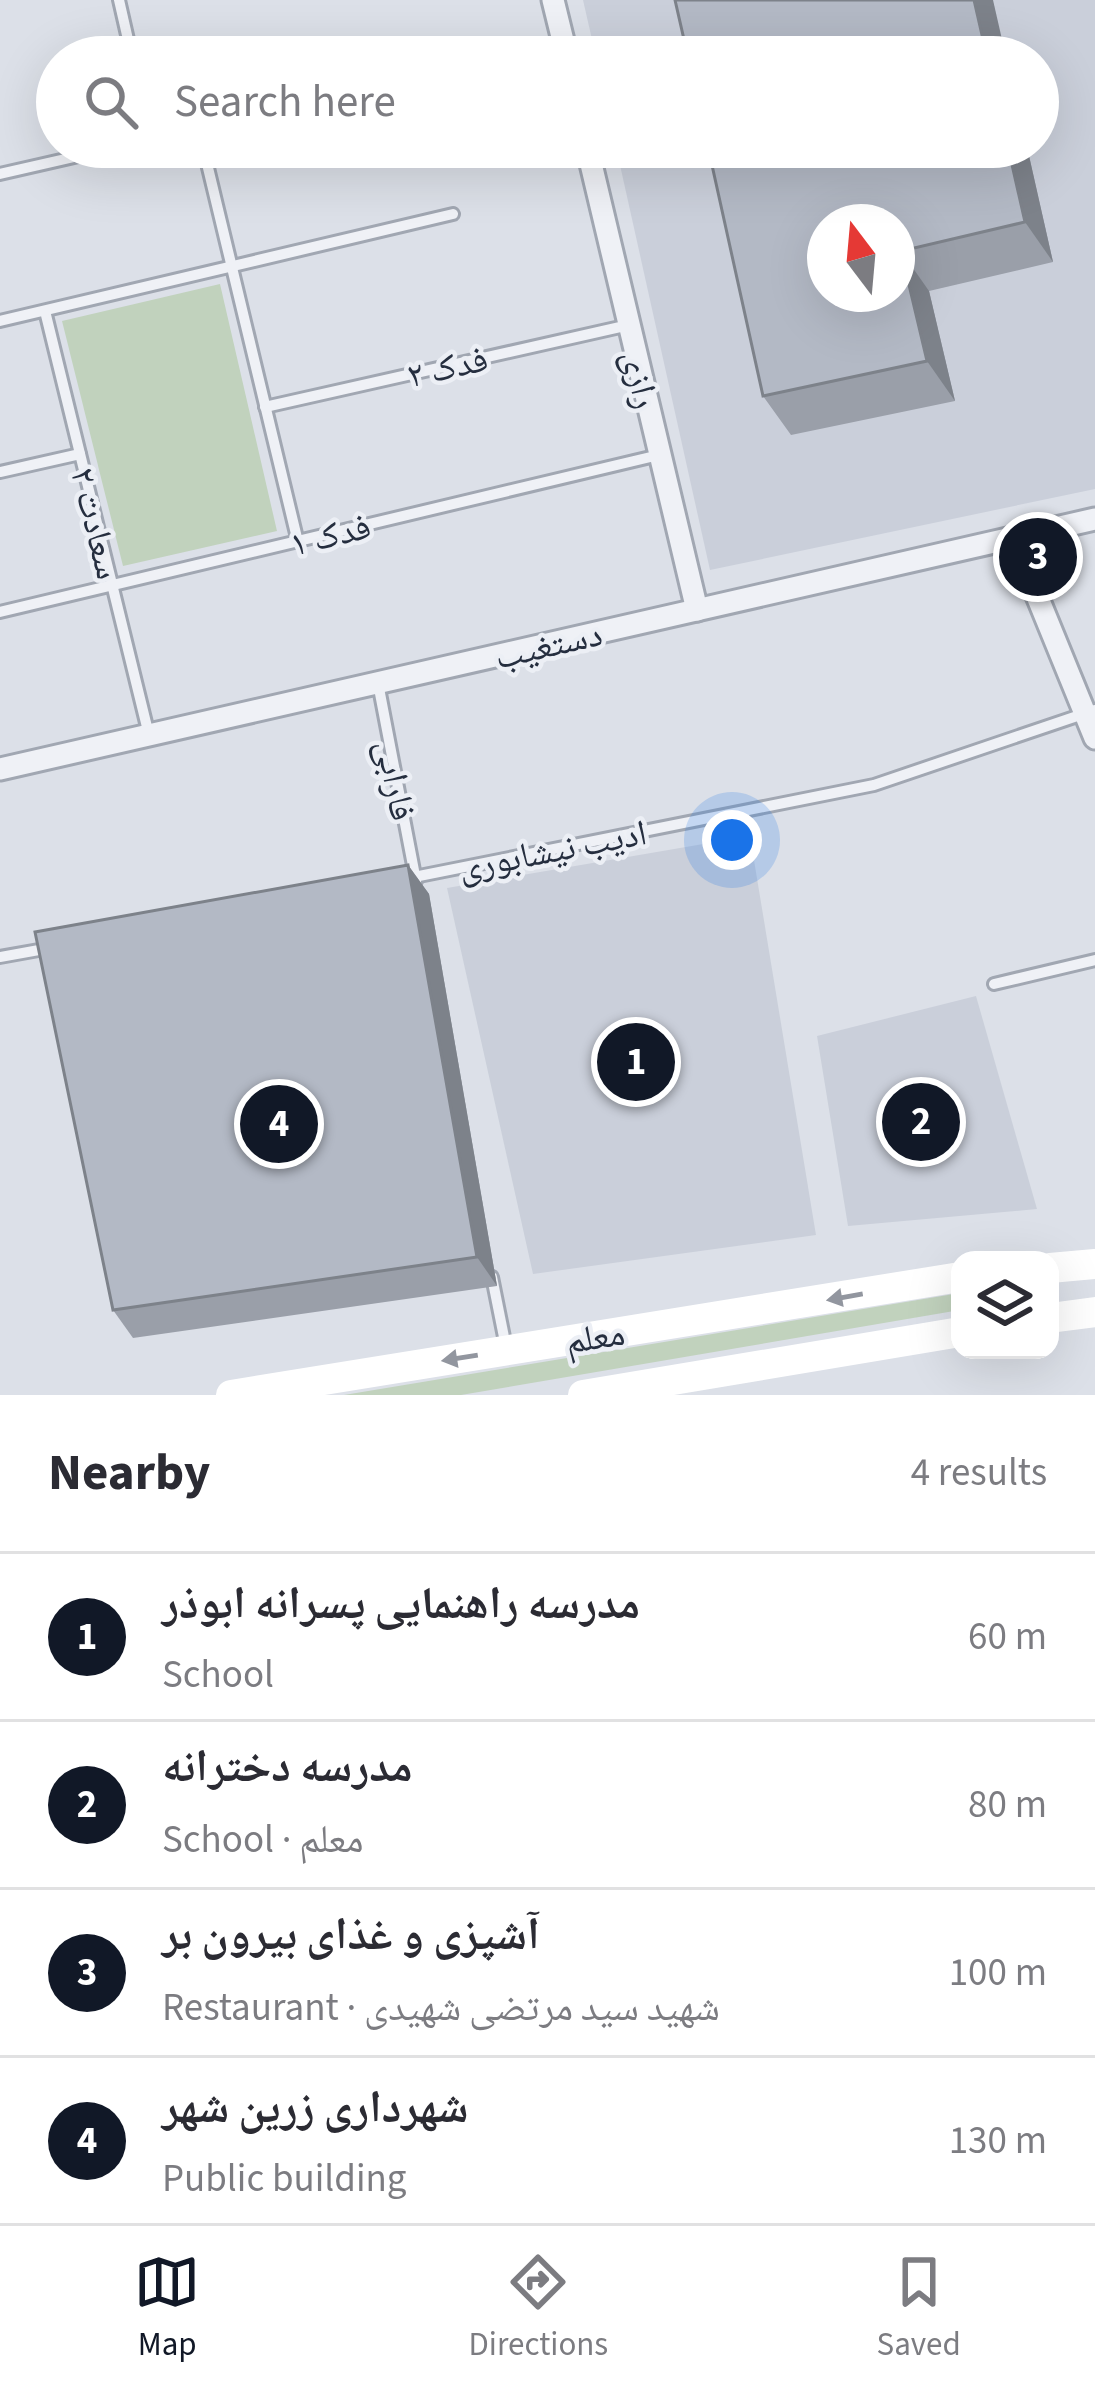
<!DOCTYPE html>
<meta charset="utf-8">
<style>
:root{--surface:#fff;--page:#f7f7f7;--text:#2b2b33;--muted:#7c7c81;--line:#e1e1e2;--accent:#111827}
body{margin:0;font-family:"Source Sans 3","Noto Naskh Arabic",sans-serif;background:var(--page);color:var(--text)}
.controls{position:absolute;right:36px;bottom:36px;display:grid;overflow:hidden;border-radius:24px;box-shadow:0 12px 48px #0002}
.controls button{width:108px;height:108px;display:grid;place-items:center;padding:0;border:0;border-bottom:3px solid var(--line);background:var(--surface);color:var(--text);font:60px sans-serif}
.compass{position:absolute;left:807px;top:204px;width:108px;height:108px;border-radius:50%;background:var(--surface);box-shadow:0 12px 48px #0002;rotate:344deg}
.you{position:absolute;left:732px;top:840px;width:42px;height:42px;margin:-30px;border:9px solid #fff;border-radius:50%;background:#1a73e8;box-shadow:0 0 0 18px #1a73e833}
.badge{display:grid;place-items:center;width:78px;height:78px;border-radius:50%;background:var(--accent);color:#fff;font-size:39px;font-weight:700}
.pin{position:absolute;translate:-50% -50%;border:6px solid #fff;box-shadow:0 3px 12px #0006}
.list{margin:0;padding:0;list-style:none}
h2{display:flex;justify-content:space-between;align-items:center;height:156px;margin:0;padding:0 48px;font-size:51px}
h2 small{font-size:39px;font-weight:400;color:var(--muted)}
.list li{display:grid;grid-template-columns:78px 1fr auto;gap:36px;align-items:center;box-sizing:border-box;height:168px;padding:0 48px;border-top:3px solid var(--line)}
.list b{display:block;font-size:45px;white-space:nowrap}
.list p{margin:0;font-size:39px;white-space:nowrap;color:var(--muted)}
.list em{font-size:39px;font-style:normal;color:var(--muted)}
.icon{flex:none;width:66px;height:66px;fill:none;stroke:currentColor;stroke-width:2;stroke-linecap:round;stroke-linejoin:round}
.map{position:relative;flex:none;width:1095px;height:1395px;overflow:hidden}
.search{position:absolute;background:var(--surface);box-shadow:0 12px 48px #0002;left:36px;right:36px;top:36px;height:132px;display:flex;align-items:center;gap:30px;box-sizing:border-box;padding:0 42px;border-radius:66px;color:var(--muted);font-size:45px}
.sheet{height:828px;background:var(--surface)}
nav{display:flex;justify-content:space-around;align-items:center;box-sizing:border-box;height:168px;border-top:3px solid var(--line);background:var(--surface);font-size:33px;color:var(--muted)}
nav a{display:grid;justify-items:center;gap:6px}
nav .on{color:var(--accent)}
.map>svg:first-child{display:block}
</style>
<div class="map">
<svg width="1095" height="1395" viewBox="0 0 1095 1395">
<rect width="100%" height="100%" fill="#dce0e8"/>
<g fill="#cacfda" fill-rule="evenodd">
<path d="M583 0H1095V489L710 570 616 147H1038V57H596ZM825 222H897V294H825Z"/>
<path d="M750 836 816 1235 533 1274 447 888Z"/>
<path d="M976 996 1037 1209 848 1226 817 1036Z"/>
</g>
<g fill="#c1d2bd">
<path d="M220 284 277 531 123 566 62 321Z"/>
<path d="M960 1293V1310L461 1395H344Z"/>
</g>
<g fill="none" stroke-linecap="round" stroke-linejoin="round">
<g stroke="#a1a7b2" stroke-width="16">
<g id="lane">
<path d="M119 0 132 57"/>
<path d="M514 57 564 46"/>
<path d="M203 147 298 542"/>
<path d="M0 174 118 147"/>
<path d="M45 311 149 735"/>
<path d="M0 321 453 214"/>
<path d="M265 407 629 325"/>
<path d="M0 472 80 454"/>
<path d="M0 612 659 455"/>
<path d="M378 683 416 881"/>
<path d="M404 879 874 785 1095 710"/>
<path d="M0 957 50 948"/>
<path d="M994 984 1095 960"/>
<path d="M492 1277 506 1347"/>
</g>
</g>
<g stroke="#a1a7b2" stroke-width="27">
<g id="street">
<path d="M553 0 567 57"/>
<path d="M587 147 697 610"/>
<path d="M1013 537 1095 738"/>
<path d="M0 769 1095 519"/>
</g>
</g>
<use href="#lane" stroke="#eff1f6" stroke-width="10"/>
<use href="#street" stroke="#eff1f6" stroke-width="21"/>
<g stroke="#fff" stroke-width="30">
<path d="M1050 1268 1095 1264"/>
<path d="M1050 1318 1095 1312"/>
<path d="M231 1395 960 1277"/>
<path d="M583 1395 960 1332"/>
</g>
</g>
<g fill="#9a9fa9">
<path d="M708 147H1027L1053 262 929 291 955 401 791 435 763 396Z"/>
<path d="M408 865 429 894 497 1286 133 1338 113 1310Z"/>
</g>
<g fill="#7d828a">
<path d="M974 0H993L1006 57H987Z"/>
<path d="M1008 147H1027L1053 262 1025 222Z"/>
<path d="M901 251 929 291 955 401 927 361Z"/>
<path d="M408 865 429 894 497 1286 477 1257Z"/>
</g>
<g fill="#b3b9c5" stroke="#7d828a" stroke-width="3" fill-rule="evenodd">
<path d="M675 0H974L987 57H688Z"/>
<path d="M708 147H1008L1025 222 901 251 927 361 763 396ZM825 222H897V294H825Z"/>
<path d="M408 865 477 1257 113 1310 35 932Z"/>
</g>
<defs><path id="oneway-solid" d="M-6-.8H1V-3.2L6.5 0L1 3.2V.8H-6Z" transform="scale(3)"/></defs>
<g fill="#92969f">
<use href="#oneway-solid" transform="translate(845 1297) rotate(170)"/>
<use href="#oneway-solid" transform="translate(460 1358) rotate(171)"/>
</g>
<g text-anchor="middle" stroke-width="9" stroke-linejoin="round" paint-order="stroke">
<g font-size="36" fill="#252e3f" stroke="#eceff5">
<text transform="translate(447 366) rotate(-13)" y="13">فدک ۲</text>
<text transform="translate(642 379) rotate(77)" y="13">رازی</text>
<text transform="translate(97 523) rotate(76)" y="13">سعادت ۲</text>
<text transform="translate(330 534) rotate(-14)" y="13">فدک ۱</text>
<text transform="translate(548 644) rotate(-13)" y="13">دستغیب</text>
<text transform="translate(397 780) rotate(79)" y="13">فارابی</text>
<text transform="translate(552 849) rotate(-11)" y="13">ادیب نیشابوری</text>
<text transform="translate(595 1336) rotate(-9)" y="13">معلم</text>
</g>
</g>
</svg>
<div class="controls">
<button><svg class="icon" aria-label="layers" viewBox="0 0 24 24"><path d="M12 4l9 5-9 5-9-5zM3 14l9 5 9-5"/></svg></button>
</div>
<svg class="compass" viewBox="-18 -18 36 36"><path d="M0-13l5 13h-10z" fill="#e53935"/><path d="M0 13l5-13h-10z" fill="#7c7c81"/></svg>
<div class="you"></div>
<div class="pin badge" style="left:636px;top:1062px">1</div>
<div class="pin badge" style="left:921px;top:1122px">2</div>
<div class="pin badge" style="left:1038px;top:557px">3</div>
<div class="pin badge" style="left:279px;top:1124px">4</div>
<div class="search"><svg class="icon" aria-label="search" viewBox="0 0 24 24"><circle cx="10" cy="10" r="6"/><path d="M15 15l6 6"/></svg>Search here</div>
</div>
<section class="sheet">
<h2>Nearby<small>4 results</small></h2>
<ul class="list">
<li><span class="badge">1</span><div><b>مدرسه راهنمایی پسرانه ابوذر</b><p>School</p></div><em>60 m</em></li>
<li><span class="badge">2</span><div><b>مدرسه دخترانه</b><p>School · معلم</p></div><em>80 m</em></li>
<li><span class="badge">3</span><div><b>آشپزی و غذای بیرون بر</b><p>Restaurant · شهید سید مرتضی شهیدی</p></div><em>100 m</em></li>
<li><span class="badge">4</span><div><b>شهرداری زرین شهر</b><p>Public building</p></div><em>130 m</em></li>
</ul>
</section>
<nav>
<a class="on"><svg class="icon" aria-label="map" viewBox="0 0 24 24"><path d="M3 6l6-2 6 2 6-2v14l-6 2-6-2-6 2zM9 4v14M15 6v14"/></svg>Map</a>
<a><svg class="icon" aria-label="directions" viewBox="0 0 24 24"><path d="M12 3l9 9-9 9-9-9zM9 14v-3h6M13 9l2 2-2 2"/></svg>Directions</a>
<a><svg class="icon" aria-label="saved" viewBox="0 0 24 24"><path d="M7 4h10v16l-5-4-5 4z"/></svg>Saved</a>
</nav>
